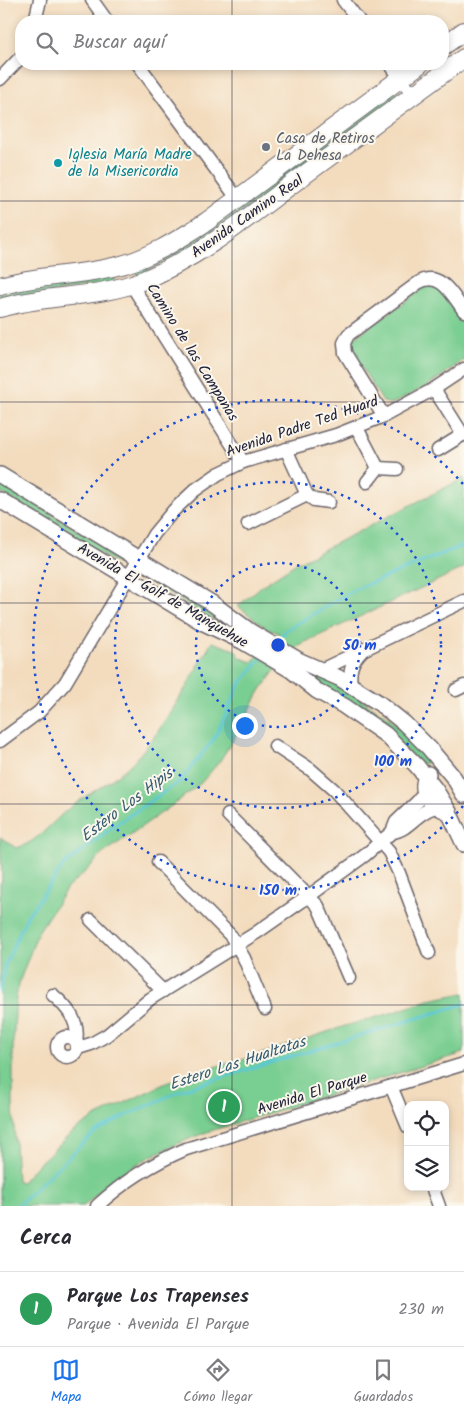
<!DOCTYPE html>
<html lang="es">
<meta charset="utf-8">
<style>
:root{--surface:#fff;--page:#f2f2f3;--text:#2b2b33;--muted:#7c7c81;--line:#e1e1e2;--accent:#1a73e8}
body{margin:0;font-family:Kalam,sans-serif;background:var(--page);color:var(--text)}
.controls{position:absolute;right:15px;bottom:15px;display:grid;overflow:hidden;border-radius:10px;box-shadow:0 2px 8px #0003}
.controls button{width:45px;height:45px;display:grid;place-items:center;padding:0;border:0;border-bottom:1px solid var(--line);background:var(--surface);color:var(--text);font:25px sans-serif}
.you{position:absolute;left:244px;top:725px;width:18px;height:18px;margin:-12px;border:4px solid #fff;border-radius:50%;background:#1a73e8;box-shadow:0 0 0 8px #1a73e833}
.badge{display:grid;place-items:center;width:32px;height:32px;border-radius:50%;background:var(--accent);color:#fff;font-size:16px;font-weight:700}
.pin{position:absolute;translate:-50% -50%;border:2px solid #fff;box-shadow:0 1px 5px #0006}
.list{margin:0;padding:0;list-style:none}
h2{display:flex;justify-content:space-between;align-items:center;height:65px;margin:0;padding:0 20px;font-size:21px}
h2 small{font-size:16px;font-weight:400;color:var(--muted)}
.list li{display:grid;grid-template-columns:32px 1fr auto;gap:15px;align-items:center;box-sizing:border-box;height:75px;padding:0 20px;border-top:1px solid var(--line)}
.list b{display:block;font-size:19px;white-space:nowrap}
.list p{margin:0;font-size:16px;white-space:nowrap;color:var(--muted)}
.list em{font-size:16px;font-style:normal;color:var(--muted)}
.icon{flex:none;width:28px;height:28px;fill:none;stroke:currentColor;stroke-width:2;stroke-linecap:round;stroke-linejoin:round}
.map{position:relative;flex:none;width:464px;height:1206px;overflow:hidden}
.search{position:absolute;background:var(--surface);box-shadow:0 2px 8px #0003;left:15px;right:15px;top:15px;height:55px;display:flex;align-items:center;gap:12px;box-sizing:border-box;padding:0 18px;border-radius:20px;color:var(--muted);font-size:19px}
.sheet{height:140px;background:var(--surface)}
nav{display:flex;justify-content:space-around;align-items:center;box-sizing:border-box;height:70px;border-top:1px solid var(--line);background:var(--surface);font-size:14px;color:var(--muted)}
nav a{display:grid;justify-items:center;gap:2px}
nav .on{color:var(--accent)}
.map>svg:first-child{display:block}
</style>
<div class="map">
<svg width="464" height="1206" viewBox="0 0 464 1206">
<rect width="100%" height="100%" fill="#fbf7ec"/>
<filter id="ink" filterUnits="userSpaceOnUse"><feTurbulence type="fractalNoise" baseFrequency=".02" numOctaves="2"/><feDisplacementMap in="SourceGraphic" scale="10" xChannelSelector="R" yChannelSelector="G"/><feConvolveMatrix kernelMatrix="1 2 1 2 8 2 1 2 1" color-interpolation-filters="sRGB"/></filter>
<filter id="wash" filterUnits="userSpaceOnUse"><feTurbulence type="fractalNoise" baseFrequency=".0096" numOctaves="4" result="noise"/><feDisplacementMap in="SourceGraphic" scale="20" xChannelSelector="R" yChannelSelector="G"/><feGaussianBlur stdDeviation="1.12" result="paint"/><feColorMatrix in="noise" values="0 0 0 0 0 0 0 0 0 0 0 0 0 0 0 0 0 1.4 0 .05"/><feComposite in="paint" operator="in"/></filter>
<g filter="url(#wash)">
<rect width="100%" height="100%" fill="#f3dcbe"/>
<g fill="#79ce91" stroke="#4e7866">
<path d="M394 90 398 91 399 97 200 244 137 275 133 268Z"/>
<path d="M113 274 114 282 0 302V293Z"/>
<path d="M427 286 439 288 464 322V360L429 385 392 404 383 402 351 350 354 338Z"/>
<path d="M464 478V568L299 645 273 673 260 691 233 740 219 762 201 783 177 802 101 855 86 871 67 888 38 932 20 980 16 997 13 1047V1103L17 1181 22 1182 36 1166 74 1131 95 1117 166 1083 210 1068 249 1058 345 1026 391 1013 429 1000 464 993V1053L207 1132C179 1143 151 1154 126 1171 111 1181 97 1194 84 1206H0V884L2 880 0 837 16 848C37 843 51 823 67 810 89 792 115 781 135 760 167 725 188 683 212 642L235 650 241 658 252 662 279 633 267 629 238 606 263 585 295 564Z"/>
<path d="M0 482 126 560 124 563 117 564 0 492Z"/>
<path d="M144 571 148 572 216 613 220 620 217 622 141 577 142 573Z"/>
<path d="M315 678H328L392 720 432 761 423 764 326 688Z"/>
</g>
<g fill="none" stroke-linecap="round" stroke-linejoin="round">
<g stroke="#5cc8d3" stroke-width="3">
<path d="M275 643 286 630 354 590 464 545"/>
<path d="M0 992 5 965 27 916 64 865 114 826 180 781 214 739 240 684 261 659"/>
<path d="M17 1206 93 1134 121 1118 184 1089 464 1004"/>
</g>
</g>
</g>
<g filter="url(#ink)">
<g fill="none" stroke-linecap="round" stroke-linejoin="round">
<g stroke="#6b6369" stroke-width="15">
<g id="minor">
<path d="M92 0 107 21"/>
<path d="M343 0 359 21"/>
<path d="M35 21 40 0"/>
<path d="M138 64 237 198"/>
<path d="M390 64 413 95"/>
<path d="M0 79 21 57"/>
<path d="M131 284 243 462"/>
<path d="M434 389 463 435"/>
<path d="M384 416 345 353 344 343 348 335 418 283C440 269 453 296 464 311"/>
<path d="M357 428 378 468"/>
<path d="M286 449 307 495 314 500 329 502"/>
<path d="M438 450 464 434"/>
<path d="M378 468 397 469"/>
<path d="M367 482 378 468"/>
<path d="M248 524 307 495"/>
<path d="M321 670 464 601"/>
<path d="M351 685C349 672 351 662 361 652"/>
<path d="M456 690 464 686"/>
<path d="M0 741 39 712 65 683 154 534 174 510 195 490 218 474 243 462 336 435 384 416 434 389 464 369"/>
<path d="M275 746 310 769 334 790 389 852 399 873 429 953"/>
<path d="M228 815 318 906 349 978"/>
<path d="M392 832C410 830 418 810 436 807"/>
<path d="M158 862 231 936 244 958 265 1009"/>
<path d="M91 920 163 991"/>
<path d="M53 995C67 1007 80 1022 76 1041"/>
<circle cx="67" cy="1047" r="10"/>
<path d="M78 1048 91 1044 107 1035 150 999 256 933 309 896 364 856 392 832 396 822 418 801 425 791"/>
<path d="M391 1086 408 1127"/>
<path d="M432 1187 439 1206"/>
<path d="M97 1206C124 1181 153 1163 186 1149L464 1064"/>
</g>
</g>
<g stroke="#6b6369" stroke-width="18">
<g id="tertiary">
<path d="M0 475 213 604 251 632 300 661 339 678 379 703 404 723 429 748 454 778 464 795"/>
<path d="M0 500 202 622 242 641 291 670 317 691 344 706 386 735 417 766 435 789 449 812 464 844"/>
<path d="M428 774C416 792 433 807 449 812"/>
</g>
</g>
<g stroke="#6b6369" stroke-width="20">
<g id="secondary">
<path d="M443 46 464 31"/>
<path d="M0 286C37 275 76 276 113 267 147 260 178 240 206 222L420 64"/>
<path d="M0 308C46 294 95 299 141 281 199 258 247 218 296 181 352 140 408 99 464 58"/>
</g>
</g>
<use href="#minor" stroke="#fff" stroke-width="12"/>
<use href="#tertiary" stroke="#fff" stroke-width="15"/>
<use href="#secondary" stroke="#fff" stroke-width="18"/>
</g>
</g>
<path fill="none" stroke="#22223b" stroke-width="1" stroke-opacity="0.55" d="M232 0V21M232 64V1206M0 201H464M0 402H464M0 603H464M0 804H464M0 1005H464"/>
<g fill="none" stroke="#1d4ed8" stroke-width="2.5" stroke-dasharray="2.5 5">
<circle cx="278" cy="645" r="82"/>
<circle cx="278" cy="645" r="163"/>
<path d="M463 806A245 245 0 1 1 463 484"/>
</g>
<circle fill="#6b7280" stroke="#fbf7ec" stroke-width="2" cx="266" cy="147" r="5"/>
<circle fill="#0f9aa8" stroke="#fbf7ec" stroke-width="2" cx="58" cy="163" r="5"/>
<g text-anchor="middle" stroke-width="4" stroke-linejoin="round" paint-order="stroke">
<g font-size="15" fill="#5b616d" stroke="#fbf7ec" text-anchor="start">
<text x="276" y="143">Casa de Retiros<tspan x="276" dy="17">La Dehesa</tspan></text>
</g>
<g font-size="15" fill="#0d838f" stroke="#fbf7ec" text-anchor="start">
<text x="68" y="159">Iglesia María Madre<tspan x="68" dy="17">de la Misericordia</tspan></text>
</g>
<g font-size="15" fill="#22223b" stroke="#fbf7ec">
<text transform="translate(247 216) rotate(-35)" y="5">Avenida Camino Real</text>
<text transform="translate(193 352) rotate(58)" y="5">Camino de las Campanas</text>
<text transform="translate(302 426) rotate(-19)" y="5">Avenida Padre Ted Huard</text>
<text transform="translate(163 595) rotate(30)" y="5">Avenida El Golf de Manquehue</text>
<text transform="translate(312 1093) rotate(-17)" y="5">Avenida El Parque</text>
</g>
<g font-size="16" font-style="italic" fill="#365c70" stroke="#fbf7ec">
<text transform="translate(126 804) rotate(-37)" y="6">Estero Los Hipis</text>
<text transform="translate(237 1062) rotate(-18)" y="6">Estero Las Hualtatas</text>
</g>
</g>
<circle cx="278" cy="645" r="8" fill="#1d4ed8" stroke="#fbf7ec" stroke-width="2.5"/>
<g font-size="15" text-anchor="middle" font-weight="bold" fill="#1d4ed8" stroke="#fbf7ec" stroke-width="4" stroke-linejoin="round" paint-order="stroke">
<text x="360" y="650">50 m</text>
<text x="393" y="766">100 m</text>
<text x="278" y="895">150 m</text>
</g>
</svg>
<div class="controls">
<button><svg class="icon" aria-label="locate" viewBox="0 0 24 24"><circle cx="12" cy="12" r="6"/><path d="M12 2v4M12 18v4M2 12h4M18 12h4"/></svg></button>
<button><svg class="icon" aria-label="layers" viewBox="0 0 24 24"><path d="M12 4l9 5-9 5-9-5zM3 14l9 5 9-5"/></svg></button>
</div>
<div class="you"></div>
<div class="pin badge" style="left:224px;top:1107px;background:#2e9e5b">1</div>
<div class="search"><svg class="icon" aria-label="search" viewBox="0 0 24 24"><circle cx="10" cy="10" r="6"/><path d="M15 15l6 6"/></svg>Buscar aquí</div>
</div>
<section class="sheet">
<h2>Cerca<small></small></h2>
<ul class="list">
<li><span class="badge" style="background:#2e9e5b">1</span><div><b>Parque Los Trapenses</b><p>Parque · Avenida El Parque</p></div><em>230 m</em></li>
</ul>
</section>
<nav>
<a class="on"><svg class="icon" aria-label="map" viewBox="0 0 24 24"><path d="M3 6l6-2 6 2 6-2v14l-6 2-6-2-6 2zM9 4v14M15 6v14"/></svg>Mapa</a>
<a><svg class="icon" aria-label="directions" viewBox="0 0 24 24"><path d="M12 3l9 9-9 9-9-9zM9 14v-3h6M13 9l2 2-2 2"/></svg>Cómo llegar</a>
<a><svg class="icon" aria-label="saved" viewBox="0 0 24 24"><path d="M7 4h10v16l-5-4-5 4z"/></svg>Guardados</a>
</nav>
